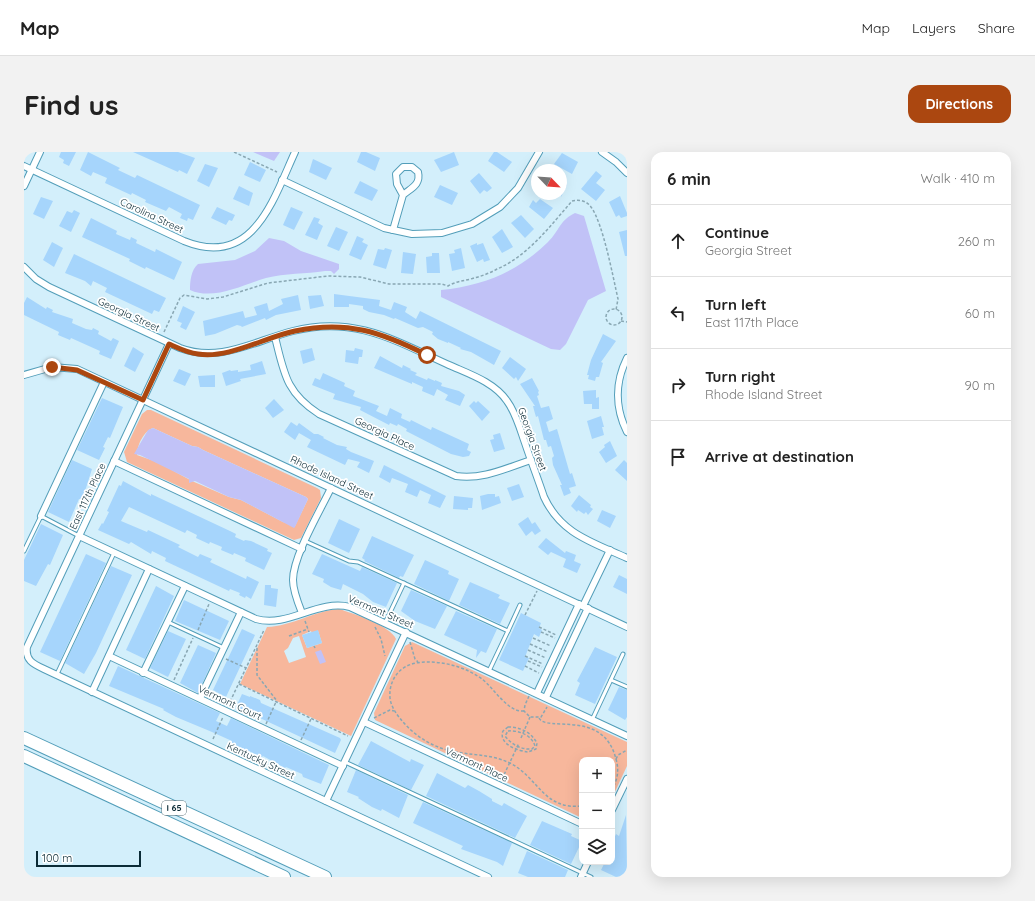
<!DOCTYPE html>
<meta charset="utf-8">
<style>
:root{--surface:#fff;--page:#f2f2f2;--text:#222;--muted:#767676;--line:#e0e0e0;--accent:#ab4710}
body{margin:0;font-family:Quicksand,sans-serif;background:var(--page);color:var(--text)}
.controls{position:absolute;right:12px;bottom:12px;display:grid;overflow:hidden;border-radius:8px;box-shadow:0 4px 16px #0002}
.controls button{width:36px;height:36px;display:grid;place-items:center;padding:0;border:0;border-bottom:1px solid var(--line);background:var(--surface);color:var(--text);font:20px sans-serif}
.compass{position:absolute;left:507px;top:12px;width:36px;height:36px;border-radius:50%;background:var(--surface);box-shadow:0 4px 16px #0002;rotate:115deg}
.scale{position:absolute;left:12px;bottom:10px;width:105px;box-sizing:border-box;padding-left:4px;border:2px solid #0b2b36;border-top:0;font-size:11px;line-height:14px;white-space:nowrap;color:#0b2b36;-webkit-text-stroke:3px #fff;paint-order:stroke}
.stop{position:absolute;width:12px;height:12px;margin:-9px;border:3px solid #ab4710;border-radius:50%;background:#fff}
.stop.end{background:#ab4710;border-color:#fff;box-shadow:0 1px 4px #0008}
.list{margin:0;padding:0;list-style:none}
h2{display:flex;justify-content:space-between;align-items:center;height:52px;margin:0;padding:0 16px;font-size:17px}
h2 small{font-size:13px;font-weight:400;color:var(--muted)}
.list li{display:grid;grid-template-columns:26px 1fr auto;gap:12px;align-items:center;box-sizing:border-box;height:72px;padding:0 16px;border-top:1px solid var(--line)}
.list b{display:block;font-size:15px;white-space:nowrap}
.list p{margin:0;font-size:13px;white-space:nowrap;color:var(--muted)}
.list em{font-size:13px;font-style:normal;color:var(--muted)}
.icon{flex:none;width:22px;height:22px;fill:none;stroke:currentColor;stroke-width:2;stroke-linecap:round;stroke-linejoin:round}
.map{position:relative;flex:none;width:603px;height:725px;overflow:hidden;border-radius:12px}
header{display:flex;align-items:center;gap:24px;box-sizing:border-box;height:56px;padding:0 20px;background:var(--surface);border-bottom:1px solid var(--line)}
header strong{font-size:19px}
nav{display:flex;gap:22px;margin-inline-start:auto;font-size:14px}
.intro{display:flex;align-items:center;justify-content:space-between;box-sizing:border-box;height:96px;padding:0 24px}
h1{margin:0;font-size:28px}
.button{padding:10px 18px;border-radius:12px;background:var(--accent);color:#fff;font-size:14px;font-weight:700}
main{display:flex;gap:24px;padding:0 24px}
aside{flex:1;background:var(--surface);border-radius:12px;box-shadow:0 4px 16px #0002}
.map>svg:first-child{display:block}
</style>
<header>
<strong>Map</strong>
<nav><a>Map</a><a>Layers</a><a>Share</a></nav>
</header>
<div class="intro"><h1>Find us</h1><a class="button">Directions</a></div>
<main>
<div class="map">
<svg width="603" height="725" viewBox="0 0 603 725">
<rect width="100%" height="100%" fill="#d3effb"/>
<g fill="#f7b79c" fill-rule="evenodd">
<path d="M123 258H127L293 336 296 338 297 346 277 386 270 388 103 310 100 300 118 262ZM129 276 168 294 174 295 179 298 282 345 284 347 271 374 259 370 217 348 205 345 168 329 133 310 113 303C113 293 120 279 129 276Z"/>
<path d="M315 457C328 461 367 474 372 487L327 584 216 532 243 475C268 474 290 459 315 457ZM287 479 288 481 294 479 298 491 283 496 278 483ZM275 484 282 505 265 511 260 499 264 496 269 486Z"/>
<path d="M388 490 603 590V614L588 646V608H558V666L351 568 350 561 381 494Z"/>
</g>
<g fill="#c1c2f7">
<path d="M229 0H256L250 9Z"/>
<path d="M551 61 560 64 582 139 564 148 542 192 536 198 527 197 417 145V138C459 134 495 119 524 90 536 78 535 69 551 61Z"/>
<path d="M245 86 260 89 277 99 315 112V117L310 122 307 119H301C282 122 261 121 242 126 221 132 190 149 166 138 166 129 167 118 174 112L211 108 231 99Z"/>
<path d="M129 276 168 294 174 295 179 298 282 345 284 347 271 375 270 376 217 348 205 345 171 329 165 331V327L116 303 110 302 124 278Z"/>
<path d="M297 498 302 510 296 512 291 500Z"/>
</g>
<g fill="#a6d5fc">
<path d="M37 0H52L45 14 39 11 40 8 35 5Z"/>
<path d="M64 0 96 16 94 18 111 26 113 23 176 53 169 68 164 66 163 69 156 66 158 62 145 55 142 59 121 50 122 48 108 41 107 43 81 31 83 26 69 20 67 24 56 18Z"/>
<path d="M109 0H154L171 6 163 22 155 18 154 20Z"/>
<path d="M337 0H342L356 6 351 19 333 10Z"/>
<path d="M430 0 435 13 417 20 410 8Z"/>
<path d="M470 0H473L488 10 480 20 464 9Z"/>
<path d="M538 1 554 10 548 22 530 12Z"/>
<path d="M289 7 308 16 302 28 285 20Z"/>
<path d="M226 10 242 18 236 30 220 23Z"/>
<path d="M181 12 194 16 185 35 173 29Z"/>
<path d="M572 19 578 24 572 31 581 38 572 49 557 37Z"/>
<path d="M455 21 468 36 463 40 460 38 456 42 446 29Z"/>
<path d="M336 29 354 38 348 49 330 41Z"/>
<path d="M537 29 543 33 537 45Z"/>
<path d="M416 33 434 41 428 53 410 45Z"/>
<path d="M215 34 229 41 225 54 209 47Z"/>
<path d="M596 44 603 61V64L597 66 595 63 592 65 585 50Z"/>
<path d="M17 45 29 49 20 67 9 62Z"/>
<path d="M516 47 529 56 520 67 505 55 509 48 512 51Z"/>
<path d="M193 55 211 63 208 69 205 68 202 73 187 66Z"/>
<path d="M267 55 279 60 270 78 259 73Z"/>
<path d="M50 58 56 61 47 80 35 74 43 59 48 61Z"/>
<path d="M497 63 510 77 501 86 487 71Z"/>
<path d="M290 65 296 67 294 71 299 74 293 88 281 83Z"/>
<path d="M67 66 93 79 92 82 106 88 107 85 113 88 112 91 131 100 132 97 158 110 150 128 122 115 121 117 105 109 106 107 58 85Z"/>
<path d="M312 75 324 80 315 99 303 94Z"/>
<path d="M478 77 489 95 478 101 468 85Z"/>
<path d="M603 78V104H601L595 80Z"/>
<path d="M333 84 340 87 338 90 344 93 337 108 325 103Z"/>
<path d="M28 90 39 96 30 115 19 108Z"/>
<path d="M453 91V93L459 91 466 108 460 110 459 107 453 110 446 94Z"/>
<path d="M361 96 368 98 362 117 349 113 354 97 360 98Z"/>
<path d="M437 96 441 116 428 119 425 102 431 101 430 98Z"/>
<path d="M379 100 392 102 389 122 377 121Z"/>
<path d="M408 101H415L416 121H403L402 105 408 104Z"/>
<path d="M50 102 142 146 135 160 130 158 128 162 81 140 83 136 69 129 67 134 61 129 41 121Z"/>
<path d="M310 142 356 148 355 154 367 158 370 150 383 155 381 160 392 167 396 159 477 199 470 213 447 200 436 197 437 196 424 190V191L414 187 408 182 409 180 399 175 394 176 371 166 370 167 360 163 345 160 339 157V154L325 152V155H310Z"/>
<path d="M274 143 277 158 252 163 242 168 241 166 218 175 217 174 213 173 191 182 181 184 179 169 219 159 221 166 233 163 230 155 243 151 245 159 259 152 257 147Z"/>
<path d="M297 143 300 154 286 157 284 144Z"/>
<path d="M3 145 22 157 23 155 29 158 28 160 49 167 48 171 62 177 68 178 69 176 75 179 74 182 87 189 89 186 95 189 87 207 75 202 76 199 47 186 46 188 34 183 35 180 0 163V151Z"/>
<path d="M159 154 171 160 162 178 156 175 158 171 153 169Z"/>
<path d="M579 182 592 189 577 210 579 211 575 225H572L571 229 564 227 565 223H563L567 208Z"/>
<path d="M109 195 120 202 111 220 100 214Z"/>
<path d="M288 196 291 208 279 212 276 199Z"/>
<path d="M331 196 339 198 338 205H335L334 212 321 210 322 198 330 199Z"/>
<path d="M356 204 378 216 379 213 387 217 386 218 393 221 391 223 403 228 404 226 411 229V228L418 231 417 234 435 239 441 243 436 254 421 248 424 243 413 237 410 244 398 239 399 235 388 230V232L350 216Z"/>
<path d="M486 205 502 217 494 229 492 225 490 227 478 216Z"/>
<path d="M238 209 242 222 216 227 217 229 202 234 198 221 206 218 207 219 214 218V220L227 218 226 213Z"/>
<path d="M155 217 167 222 161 234 149 229Z"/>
<path d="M299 221 321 231 320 234 331 239 329 244 355 254 352 259 363 264 366 256 378 262 377 266 386 270 387 268 407 278 408 275 445 292 443 298 447 300 445 304 439 305 427 302 382 279 383 277 374 272 373 274 366 271 365 273 336 258 337 255 309 247 311 242 288 233 291 226 296 228Z"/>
<path d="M191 223V235H176L174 224Z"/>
<path d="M508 226 515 239 514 240 515 243 513 244 517 256 525 254 529 267 522 270 525 280 533 277 546 322 548 321 552 334 545 336 547 341 540 344 536 333H538L529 313 528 306 530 304 527 294 524 295 522 288H520L514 264 512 265 510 258 509 254H511L496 232Z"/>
<path d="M572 238V246L575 245V257H568V252H560L559 239Z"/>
<path d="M78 246 99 255 86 286 84 285 79 295 81 296 75 308 53 298Z"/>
<path d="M250 247 260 258 249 266 241 256Z"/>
<path d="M450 249 452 251 454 249 466 260 458 269 445 254Z"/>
<path d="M577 264 580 275H578L580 283 568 287 563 269Z"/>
<path d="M267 270 273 274 275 271 290 282H294L300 285 299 286 313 293 323 295 322 297 327 300 350 309 345 321 333 315 336 310 324 307 321 313 283 295 287 288 275 281 271 288 260 280Z"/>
<path d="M476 281 481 297 470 300 466 288 470 287 469 283Z"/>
<path d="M586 289 593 304 582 311 575 300 581 295 580 293Z"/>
<path d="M48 308 68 317 62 336 57 347H55L45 370 24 360Z"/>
<path d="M600 308 603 311V329L591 318Z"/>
<path d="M360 313 422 344 416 356 404 351 407 343 396 338 393 345 381 340 384 332 368 326 366 331 355 325Z"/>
<path d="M99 329 127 344V342L206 379 212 382 211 385 220 389 221 388 227 389 244 397 243 399 248 401 240 418 221 409 222 406 210 401 209 403 197 398 198 395 186 390 185 392 172 386 173 383 163 378 161 381 105 355 97 369 123 380 124 378 156 393 154 395 174 405 176 402 188 407 186 410 222 427 223 424 235 430 227 447 222 444 221 446 215 443 216 441 206 437 205 439 141 409 142 406 128 399 127 402 107 390 105 392 74 378 78 371 79 372 85 360 83 359 95 333 97 334Z"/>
<path d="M495 332 500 345 488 349 483 336Z"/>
<path d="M464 342H471V345L475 344 477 351 458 358 456 344Z"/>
<path d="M555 343 567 353 566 355 569 357 564 363 562 360 560 362 554 358 553 360 547 354Z"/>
<path d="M430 344 449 346 448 356H444V358L429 357Z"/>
<path d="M578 358 592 364 586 376 573 369Z"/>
<path d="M504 365 508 372 511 370 517 379 511 383 508 379 502 384 494 372Z"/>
<path d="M315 367 336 377 325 401 304 391Z"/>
<path d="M17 372 39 383 26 413 24 412 12 434 0 429V408Z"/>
<path d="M348 384 390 403 379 425 376 424 375 426 340 409 341 408 338 406Z"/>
<path d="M522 386 541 401 542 399 552 403 550 409 557 412 553 421 539 415 542 407 527 400 524 403 514 395Z"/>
<path d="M62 402 82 411 36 509 16 500Z"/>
<path d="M298 402 336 419 338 415 373 431 362 455 349 450 339 442 319 432 317 438 307 435 299 430 300 427 288 422Z"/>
<path d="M401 408 425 419 424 422 435 427 425 449 390 432Z"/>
<path d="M87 414 108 423 72 501 60 522 41 511Z"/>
<path d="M595 423 603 427V442L589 435Z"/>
<path d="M446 430 476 443 474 446 486 451 476 472 435 453Z"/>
<path d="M241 433H247V436L254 437 252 455 240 453Z"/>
<path d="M132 434 150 444 121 507 102 498Z"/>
<path d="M387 438 423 454 411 477 391 469 377 459Z"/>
<path d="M160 448 205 469 196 488 151 469Z"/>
<path d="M432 459 473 477 462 501 457 499 452 506 453 498 420 483Z"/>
<path d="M497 461 517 471 515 476 518 478 515 485 510 482 501 505 505 506 499 519 475 508Z"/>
<path d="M218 477 231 483 202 545 189 538Z"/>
<path d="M294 478 298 491 283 496 278 483Z"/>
<path d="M144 479 162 487 144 525 126 516Z"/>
<path d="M174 493 192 501 174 541 156 531Z"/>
<path d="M571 495 593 505 571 552 551 543 556 531 553 529Z"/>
<path d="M94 514 196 561 192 569 203 574 207 566 305 613 297 632 279 625 278 622 262 615 261 616 239 604 238 605 207 591 208 589 188 580 152 565 139 558 140 557 85 534Z"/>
<path d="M595 535 603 538V565L601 568 584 558Z"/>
<path d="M218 542 226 545V544L236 548 237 551 316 586 317 588 311 601 212 555Z"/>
<path d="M347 589 386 610 387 607 400 613 387 638 334 613Z"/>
<path d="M332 618 384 643 375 666 358 657 357 659 348 655 334 646 335 645 323 640Z"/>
<path d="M413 621 441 636 444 633 455 639 468 647V649L478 654 480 651 503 664 491 686 402 644Z"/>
<path d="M399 650 488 691 479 714 473 710 437 697 439 694 389 671Z"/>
<path d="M602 663 603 718 600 725H592L577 718 581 710H588V691L592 682 595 684Z"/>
<path d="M518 669 548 682 547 684 558 689 547 712 506 693Z"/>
<path d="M503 699 544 718 541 725H504L494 721Z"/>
</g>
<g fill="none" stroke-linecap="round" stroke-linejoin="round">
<g stroke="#539eb9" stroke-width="5">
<g id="lane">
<path d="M281 389 325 409 334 410 484 479 465 519"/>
<path d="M0 399 17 364 55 384"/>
<path d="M144 470 200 496"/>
<path d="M361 471 380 431"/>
<path d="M484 479 496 453"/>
<path d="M33 522 90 401"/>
<path d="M587 528 603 535"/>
<path d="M568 568 599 502"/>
<path d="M321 610 567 725"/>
</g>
</g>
<g stroke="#539eb9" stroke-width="8">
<g id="street">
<path d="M578 0 592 10 603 21"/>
<path d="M0 14 160 89C229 117 249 48 271 0"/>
<path d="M258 28 360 76 388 82 418 81 448 72 476 55 494 36 515 0"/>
<path d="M0 34 16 0"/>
<path d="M369 78 379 43 373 32 372 22 379 15H388L394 20C397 33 387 36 379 43"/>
<path d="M0 115 12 127 25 135 156 196C196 211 230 189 269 179 330 163 372 189 425 213 445 222 470 230 483 249 492 261 496 277 501 291 507 309 514 327 520 345 537 382 568 390 603 406"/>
<path d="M251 185C260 221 262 241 295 262L432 324C459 328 482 316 507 308"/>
<path d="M145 192 3 495C1 508 9 512 20 517L464 725"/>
<path d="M603 206C591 230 591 256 603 280"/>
<path d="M0 223 28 215 53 217 603 475"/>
<path d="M90 309 278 397"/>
<path d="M17 364 80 230"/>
<path d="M55 384 232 467C265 476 293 447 326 455L603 584"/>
<path d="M559 454 586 398"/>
<path d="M278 461C274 451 269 439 269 428 269 404 296 359 307 336"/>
<path d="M85 504 319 614"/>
<path d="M119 521 161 434"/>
<path d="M68 540 125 417"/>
<path d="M513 541 555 452"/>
<path d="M522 545 564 456"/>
<path d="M176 546 217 460"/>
<path d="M340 570 558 672"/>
<path d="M302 649 382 480"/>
<path d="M588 658 603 627"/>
<path d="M557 725 564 710"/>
</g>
</g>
<g stroke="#539eb9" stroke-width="14">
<g id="highway">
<path d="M0 586 301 725"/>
<path d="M0 604 260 725"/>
</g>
</g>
<g stroke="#89a7b3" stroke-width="1.5" stroke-dasharray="3 2" stroke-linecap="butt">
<path d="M210 0 253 20"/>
<circle cx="590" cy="165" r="8"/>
<path d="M597 169 603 170"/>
<path d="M140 180 156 146 160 143 183 147 199 145 244 131 304 124 336 125 365 132H418L424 134C432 129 441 129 450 126 458 124 466 121 473 117 504 104 527 73 548 49 555 47 563 49 567 55 579 71 589 125 594 147L592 158"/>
<path d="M501 463 513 439"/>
<path d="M281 469 285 480"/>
<path d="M351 475 357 487 361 504"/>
<path d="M515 475 532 483"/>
<path d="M174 478 185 452"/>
<path d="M517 480 531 486"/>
<path d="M265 484 284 477"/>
<path d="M509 486 527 494"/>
<path d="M386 490 391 507 394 510"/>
<path d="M506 492 524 500"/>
<path d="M290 494 291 496"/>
<path d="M233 496V523L253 549"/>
<path d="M504 498 522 506"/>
<path d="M501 504 519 512"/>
<path d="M202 507 222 516"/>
<path d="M504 509 518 515"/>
<path d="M501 514 515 521"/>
<path d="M150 528 169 486"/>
<path d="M215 532 324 584"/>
<path d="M505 544 501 553 500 559 506 565H517L523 555"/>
<path d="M204 554 240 478"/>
<path d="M500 559C484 561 470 536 458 527 443 516 423 510 404 510 395 510 386 511 378 517 369 524 365 535 366 546 367 555 373 563 379 570 393 586 412 597 433 600 453 604 466 602 486 611 515 626 519 658 558 654"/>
<path d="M350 566 366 558 370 559"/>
<path d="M515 566C523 581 579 556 592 607 595 617 594 628 588 637"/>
<path d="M242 572 252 550"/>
<path d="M484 575C496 575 507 580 513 591L512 597 504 600C494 599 474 592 479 579Z"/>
<path d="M484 579C494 578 508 583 511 594L508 597C497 598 487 592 481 584Z"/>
<path d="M497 586 506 565"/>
<path d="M189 587 199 565"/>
<path d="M277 588 287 567"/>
<path d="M592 607 594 603 603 598"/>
<path d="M478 627 495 591"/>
</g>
<use href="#lane" stroke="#fff" stroke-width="3"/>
<use href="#street" stroke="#fff" stroke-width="6"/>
<use href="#highway" stroke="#fff" stroke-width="12"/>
</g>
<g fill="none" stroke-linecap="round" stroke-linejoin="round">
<path stroke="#ab4710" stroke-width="5" d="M28 215 53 218 119 248 145 192C154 196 164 201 174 202 205 207 241 185 271 179 323 168 357 180 403 203"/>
</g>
<g text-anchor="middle" stroke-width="3.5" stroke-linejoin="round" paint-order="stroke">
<rect fill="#fff" stroke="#546b72" stroke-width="1" x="138" y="649" width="24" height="14" rx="3"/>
<g font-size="9" font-weight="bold" fill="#0b2b36">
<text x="150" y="659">I 65</text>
</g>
<g font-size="10" fill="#0b2b36" stroke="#fff">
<text transform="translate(128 63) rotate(25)" y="4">Carolina Street</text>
<text transform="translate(105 162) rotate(25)" y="4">Georgia Street</text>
<text transform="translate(361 281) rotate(25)" y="4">Georgia Place</text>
<text transform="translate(509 287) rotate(70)" y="4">Georgia Street</text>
<text transform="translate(308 325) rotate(25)" y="4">Rhode Island Street</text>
<text transform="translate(63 344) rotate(-65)" y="4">East 117th Place</text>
<text transform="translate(357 459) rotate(23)" y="4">Vermont Street</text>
<text transform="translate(206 550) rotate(25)" y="4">Vermont Court</text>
<text transform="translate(237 608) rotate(25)" y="4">Kentucky Street</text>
<text transform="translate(453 612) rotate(25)" y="4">Vermont Place</text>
</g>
</g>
</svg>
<div class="controls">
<button>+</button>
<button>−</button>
<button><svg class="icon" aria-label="layers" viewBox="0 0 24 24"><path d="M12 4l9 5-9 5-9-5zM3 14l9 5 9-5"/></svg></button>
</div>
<svg class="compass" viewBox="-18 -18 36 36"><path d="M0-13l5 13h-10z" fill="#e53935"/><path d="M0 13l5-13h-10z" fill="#767676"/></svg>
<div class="scale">100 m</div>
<div class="stop" style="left:403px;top:203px"></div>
<div class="stop end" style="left:28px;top:215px"></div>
</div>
<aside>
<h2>6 min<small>Walk · 410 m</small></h2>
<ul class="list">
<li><svg class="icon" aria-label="ahead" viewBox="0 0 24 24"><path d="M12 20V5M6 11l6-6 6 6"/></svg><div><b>Continue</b><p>Georgia Street</p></div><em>260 m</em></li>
<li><svg class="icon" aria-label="left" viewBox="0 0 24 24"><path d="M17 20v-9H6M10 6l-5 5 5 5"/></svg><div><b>Turn left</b><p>East 117th Place</p></div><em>60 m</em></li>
<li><svg class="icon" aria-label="right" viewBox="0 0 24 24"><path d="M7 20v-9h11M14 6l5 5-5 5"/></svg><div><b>Turn right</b><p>Rhode Island Street</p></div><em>90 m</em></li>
<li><svg class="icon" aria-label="arrive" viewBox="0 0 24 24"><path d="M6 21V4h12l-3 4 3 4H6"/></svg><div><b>Arrive at destination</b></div></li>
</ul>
</aside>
</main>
